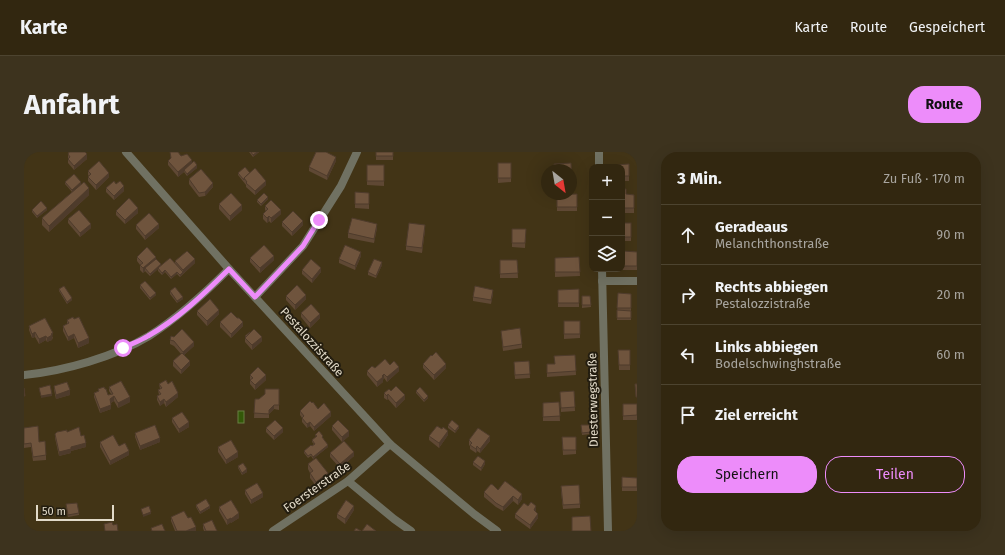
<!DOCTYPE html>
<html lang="de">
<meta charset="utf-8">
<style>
:root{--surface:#322710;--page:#3d331e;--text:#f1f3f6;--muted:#a8a59f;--line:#4d4430;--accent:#ed8cfa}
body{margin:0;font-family:"Fira Sans",sans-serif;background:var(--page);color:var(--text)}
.controls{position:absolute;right:12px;top:12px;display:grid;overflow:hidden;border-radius:8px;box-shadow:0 4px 16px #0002}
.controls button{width:36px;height:36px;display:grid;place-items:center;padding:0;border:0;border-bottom:1px solid var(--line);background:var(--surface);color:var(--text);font:20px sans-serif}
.compass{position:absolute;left:517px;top:12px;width:36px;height:36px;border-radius:50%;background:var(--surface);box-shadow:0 4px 16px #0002;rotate:149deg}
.scale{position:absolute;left:12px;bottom:10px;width:78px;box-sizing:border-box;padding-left:4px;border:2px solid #e2dac8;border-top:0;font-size:11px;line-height:14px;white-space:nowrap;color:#e2dac8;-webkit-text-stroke:3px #231d10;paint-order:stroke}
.stop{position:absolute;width:12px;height:12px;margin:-9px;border:3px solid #ed8cfa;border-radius:50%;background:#fff}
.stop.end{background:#ed8cfa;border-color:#fff;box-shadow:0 1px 4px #0008}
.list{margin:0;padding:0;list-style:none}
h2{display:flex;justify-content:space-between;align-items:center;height:52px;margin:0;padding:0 16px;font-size:17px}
h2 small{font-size:13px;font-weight:400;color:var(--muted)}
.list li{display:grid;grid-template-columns:26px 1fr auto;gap:12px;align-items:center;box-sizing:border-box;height:60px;padding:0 16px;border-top:1px solid var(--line)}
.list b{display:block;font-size:15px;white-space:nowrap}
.list p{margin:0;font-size:13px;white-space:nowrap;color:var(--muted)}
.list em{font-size:13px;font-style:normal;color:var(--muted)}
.actions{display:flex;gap:8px;padding:12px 16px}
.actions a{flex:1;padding:9px 0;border:1px solid var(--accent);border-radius:16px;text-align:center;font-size:14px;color:var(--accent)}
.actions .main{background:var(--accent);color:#111}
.icon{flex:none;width:22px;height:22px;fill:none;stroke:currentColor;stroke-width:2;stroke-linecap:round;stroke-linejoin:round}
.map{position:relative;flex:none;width:613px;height:379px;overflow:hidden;border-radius:16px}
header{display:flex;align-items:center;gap:24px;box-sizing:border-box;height:56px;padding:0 20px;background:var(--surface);border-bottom:1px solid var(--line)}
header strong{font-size:19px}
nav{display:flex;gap:22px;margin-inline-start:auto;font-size:14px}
.intro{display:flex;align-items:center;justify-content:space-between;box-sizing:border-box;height:96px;padding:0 24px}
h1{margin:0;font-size:28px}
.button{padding:10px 18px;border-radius:16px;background:var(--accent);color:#111;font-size:14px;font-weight:700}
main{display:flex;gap:24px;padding:0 24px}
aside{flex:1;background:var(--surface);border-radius:16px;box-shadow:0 4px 16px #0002}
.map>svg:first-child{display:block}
</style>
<header>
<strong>Karte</strong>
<nav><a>Karte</a><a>Route</a><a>Gespeichert</a></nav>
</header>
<div class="intro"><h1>Anfahrt</h1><a class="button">Route</a></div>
<main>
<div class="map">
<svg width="613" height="379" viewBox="0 0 613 379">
<rect width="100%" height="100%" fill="#423416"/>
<rect fill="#335808" stroke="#687f42" x="214" y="259" width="6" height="12"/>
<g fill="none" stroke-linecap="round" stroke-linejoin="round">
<g stroke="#707162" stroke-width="8">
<path d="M102 0 205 117 366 292 450 362 473 379"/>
<path d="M575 0V15"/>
<path d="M578 117 584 379"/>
<path d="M578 129H613"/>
<path d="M231 145 279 94 317 34 333 0"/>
<path d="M0 223C40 219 90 205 125 184 155 165 180 142 205 117"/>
<path d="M324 329 370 367 387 379"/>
<path d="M249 379 324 329 366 292"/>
</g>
</g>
<g fill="#5f4834">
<path d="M146 0 157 4 168 10 173 16 163 24 160 20 154 25 144 13V9L147 6Z"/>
<path d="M225 0H235L229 5Z"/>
<rect x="352" y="0" width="17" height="8"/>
<path d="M44 2 63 7 50 18 44 11Z"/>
<path d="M312 9 303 28 285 19V15Z"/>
<path d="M474 11H487V30L474 31Z"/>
<path d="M605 12V29H598V15Z"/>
<path d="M360 13V34L343 33V29Z"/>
<path d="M64 19 85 25 72 38 64 29V25L65 24 64 23Z"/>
<path d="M214 21H226L242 33 231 43 222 35V33L214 23Z"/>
<path d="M165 27 189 35 181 44 175 45 165 32Z"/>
<path d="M41 30 57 32 65 43 25 80 18 73V66L48 40 41 32Z"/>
<path d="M92 32 100 39 90 48 82 40V36Z"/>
<path d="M598 37 602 42 610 43V61H598Z"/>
<path d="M331 40 345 41V57L331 56Z"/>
<path d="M553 42V59H533V43Z"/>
<path d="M244 47 237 54 233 50V48Z"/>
<path d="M195 52 218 58 206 69 195 57Z"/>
<path d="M241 54 257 62 247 71 245 69 243 71 239 67V62L242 59 241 58Z"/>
<path d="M8 58H23L13 66 8 60Z"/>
<path d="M92 59 114 61 101 72 92 63Z"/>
<path d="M44 67 67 76 56 85 44 71Z"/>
<path d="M258 70 279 73 268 84 258 74Z"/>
<rect x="598" y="71" width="9" height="18"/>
<path d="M112 73 135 76 121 88 112 77Z"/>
<path d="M353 76 350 91 324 86V81Z"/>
<path d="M488 77H502L501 96 488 95Z"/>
<path d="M401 78 398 101 382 98V94Z"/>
<path d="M599 99 613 100V118H598Z"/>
<path d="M337 104 331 118 315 111V107Z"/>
<path d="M113 105 132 107 137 114 151 112V109L171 111 156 125 153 122 147 127 141 120 138 123 134 119V117L126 124 121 119 119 121 116 118V113L113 109Z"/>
<path d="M555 105 556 124 531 125V106Z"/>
<path d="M226 106 250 108 236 121 226 110Z"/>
<path d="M476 108H493L494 126H476Z"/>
<path d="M358 113 352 126 344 123V120Z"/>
<path d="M278 118 297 120 288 131 278 122Z"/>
<path d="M116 133 132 143 126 148 116 136Z"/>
<path d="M35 137 48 148 43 152 35 139Z"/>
<path d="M555 137V155H534V138Z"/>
<path d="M146 139 159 147 153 151 146 142Z"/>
<path d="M594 141 607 142V168H593Z"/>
<path d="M469 142 467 152 449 149V145Z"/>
<path d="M262 144 282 147 271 158 262 148Z"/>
<path d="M558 144H566L567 155 558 156Z"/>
<path d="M173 159 195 162 183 174 173 163Z"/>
<path d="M277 161 296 166 286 176 277 165Z"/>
<path d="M50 167 65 191 54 196 50 186 44 189 39 179V174L43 172V168Z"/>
<path d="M540 169H556V186L540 187Z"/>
<path d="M196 170 219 174 207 186 196 175Z"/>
<path d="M5 174 29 185 28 188 23 190 22 188 15 192 11 185 8 186 5 178Z"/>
<path d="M477 179 498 192V196L479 199Z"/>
<path d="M221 184 238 189 228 198 221 190Z"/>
<path d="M146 188 170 194 160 203 166 213 157 222 149 214V209L157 202 150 194 146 192Z"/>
<path d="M594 198H606V218H595Z"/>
<path d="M551 203 552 223 523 225V212H530Z"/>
<path d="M408 204 422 216 410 228 399 216V212Z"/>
<path d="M505 209 506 226 491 227 490 215Z"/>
<path d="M366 213 375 219 363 230 360 226 359 228V230L353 235 343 223V219L351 216Z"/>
<path d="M226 223 242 228 231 238 226 232Z"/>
<path d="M135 232 154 245 142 255 140 251 136 254 133 248V244L135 243 134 238 136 237Z"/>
<path d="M30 234 46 243 32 247 30 238Z"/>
<path d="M85 235 106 250 94 256 90 249 87 251V257L76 261 70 245V241L74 239V237L84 243 87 242 85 239Z"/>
<path d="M255 237V258L250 257 245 262V266H230L231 247H235Z"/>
<path d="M367 239 381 247 372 256 364 247 363 248 360 246V241Z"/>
<path d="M392 239 404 246 400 250 392 241Z"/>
<path d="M550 239 551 259 537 260 536 240Z"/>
<path d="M535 250 536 269H519V251Z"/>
<rect x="599" y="252" width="14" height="16"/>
<path d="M294 257 307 264 290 279 286 274 283 276 278 270V266L276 263V259Z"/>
<path d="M148 266 165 275 155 281 148 270Z"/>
<path d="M424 273 435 276 431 281 424 276Z"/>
<path d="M557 273H566L567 282 558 283Z"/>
<path d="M308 274 325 284 318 290 308 278Z"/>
<path d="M0 276 15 290 22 303V308L9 309 7 295 0 296Z"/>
<path d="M242 276 259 280 250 288 242 280Z"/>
<path d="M43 280 57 284 62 295 47 299V301L35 304 31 286V282Z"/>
<path d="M111 281 136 290 116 298 111 285Z"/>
<path d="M291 283 299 286 304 295 289 307 287 304 284 306 280 301V299L290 292 288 290V288L292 285Z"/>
<path d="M424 283 415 296 405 288V284Z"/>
<path d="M538 285H552V302L539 303Z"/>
<path d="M445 288 466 289 456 301 453 299 452 301 446 297V294L445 293Z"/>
<path d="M76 290 95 294 105 303 86 313 76 295Z"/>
<path d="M194 295 214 305 202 312 194 300Z"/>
<path d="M306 301 330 304 316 316 306 305Z"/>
<path d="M449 310 461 312 457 319 449 313Z"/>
<path d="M284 312 304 325 292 334 286 326V321L284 317Z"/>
<path d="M214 314 223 320 218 323 214 316Z"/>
<path d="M598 325 613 326V339H598Z"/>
<path d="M221 338 239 345 227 352 221 342Z"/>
<path d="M474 338 498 347 494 353 489 349 479 359 472 355 460 345V340Z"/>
<path d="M537 339 556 352V356L539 357Z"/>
<path d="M42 352 55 361V363L44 365Z"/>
<path d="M172 353 186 356 176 362 172 355Z"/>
<path d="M504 354 512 359V360L514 366 506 377 491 366V362Z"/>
<path d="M195 355 215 366 207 371V370L203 373 195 359Z"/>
<path d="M330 358 321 372 313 366V362Z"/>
<path d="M147 365 164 366 172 379H151L147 369Z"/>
<path d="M179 372 193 379H180L179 376Z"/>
</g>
<g fill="#4e3b2b">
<path d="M233 0H235L229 5V3Z"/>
<path d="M63 2V7L50 18V14Z"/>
<path d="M312 5V9L303 28V24Z"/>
<path d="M168 8V12L160 18V20L154 25V20Z"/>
<path d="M173 13V16L163 24V22Z"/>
<path d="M85 21V25L72 38V33Z"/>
<path d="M242 29V33L231 43V39Z"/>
<path d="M57 30V33L48 40V38Z"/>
<path d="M189 31V35L181 44V40Z"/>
<path d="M100 34V39L90 48V44Z"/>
<path d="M65 36V43L25 80V74Z"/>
<path d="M244 45V47L237 54V52Z"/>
<path d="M218 53V58L206 69V64Z"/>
<path d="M23 56V58L13 66V64Z"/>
<path d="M114 56V61L101 72V68Z"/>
<path d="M257 58V62L247 71V66Z"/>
<path d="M245 64V69L243 71V66Z"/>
<path d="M279 69V73L268 84V80Z"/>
<path d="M67 72V76L56 85V81Z"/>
<path d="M135 72V76L121 88V84Z"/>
<path d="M353 72V76L350 91V87Z"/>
<path d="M401 73V78L398 101V96Z"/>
<path d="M337 100V104L331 118V114Z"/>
<path d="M250 104V108L236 121V116Z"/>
<path d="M132 105V109L121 116V119L119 121V116Z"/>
<path d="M171 107V111L159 122V118Z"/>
<path d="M358 110V113L352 126V124Z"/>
<path d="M137 112V115L134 116V117L126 124V122Z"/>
<path d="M297 116V120L288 131V127Z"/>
<path d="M141 118V120L138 123V121Z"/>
<path d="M153 120V122L147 127V125Z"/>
<path d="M159 120V122L156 125V123Z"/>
<path d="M469 138V142L467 152V148Z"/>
<path d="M132 141V143L126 148V146Z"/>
<path d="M282 143V147L271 158V153Z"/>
<path d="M159 145V147L153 151V149Z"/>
<path d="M48 146V148L43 152V150Z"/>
<path d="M195 158V162L183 174V169Z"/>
<path d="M296 162V166L286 176V171Z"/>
<path d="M219 170V174L207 186V182Z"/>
<path d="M11 180V185L8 186V182Z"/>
<path d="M29 181 28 188 23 190V186Z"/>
<path d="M50 182V186L44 189V185Z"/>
<path d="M22 184V188L15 192V187Z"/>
<path d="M238 185V189L228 198V193Z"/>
<path d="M65 186V191L54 196V191Z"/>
<path d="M170 190V194L159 204V200Z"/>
<path d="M166 209V213L157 222V218Z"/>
<path d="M422 212V216L410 228V223Z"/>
<path d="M375 215V219L363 230V225Z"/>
<path d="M360 222V226L359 228V230L353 235V230Z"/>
<path d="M242 223V228L231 238V233Z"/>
<path d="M46 238V243L32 247V243Z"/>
<path d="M154 241V245L142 255V250Z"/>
<path d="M28 242V244L17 246V244Z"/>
<path d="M364 242V247L363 248V244Z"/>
<path d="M381 243V247L372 256V251Z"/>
<path d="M90 244V249L86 251V247Z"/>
<path d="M404 244V246L400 250V248Z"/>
<path d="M106 245V250L94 256V251Z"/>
<path d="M140 247V251L136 254V250Z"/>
<path d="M87 253V257L76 261V257Z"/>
<path d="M250 253V257L245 262V258Z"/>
<path d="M307 260V264L290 279V275Z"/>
<path d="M165 270V275L155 281V277Z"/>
<path d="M286 270V274L283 276V272Z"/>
<path d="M435 274V276L431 281V279Z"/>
<path d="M259 276V280L250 288V284Z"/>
<path d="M325 279V284L318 290V285Z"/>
<path d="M424 279V283L415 296V291Z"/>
<path d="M466 284V289L456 301V297Z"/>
<path d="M136 286V290L116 298V294Z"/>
<path d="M62 291V295L47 299V301L35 304V300L47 295Z"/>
<path d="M304 293V295L289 307V305Z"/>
<path d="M453 294V299L452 301V297Z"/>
<path d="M105 299V303L86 313V309Z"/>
<path d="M214 300V305L202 312V308Z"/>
<path d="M330 300V304L316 316V312Z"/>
<path d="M461 309V312L457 319V316Z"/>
<path d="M223 317V320L218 323V321Z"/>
<path d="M304 321V325L292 334V330Z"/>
<path d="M239 341V345L227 352V348Z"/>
<path d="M498 342V347L494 353V348Z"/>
<path d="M489 344V349L479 359V355Z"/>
<path d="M186 354V356L176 362V360Z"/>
<path d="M330 354V358L321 372V367Z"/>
<path d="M512 354V359L510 362V358Z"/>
<path d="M127 360V362L119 365V363Z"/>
<path d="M215 361V366L207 371V367Z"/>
<path d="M514 362V366L506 377V373Z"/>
<path d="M207 366V370L203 373V368Z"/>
<path d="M172 375V379H162Z"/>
</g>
<g fill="#6f543d" stroke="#4e3b2b">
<path d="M45 0H61L63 2 50 14 44 7 46 5 44 2Z"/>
<path d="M146 0H154L157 4 163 2 168 8 154 20 144 9 147 6Z"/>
<path d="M227 0H233L229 3Z"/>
<path d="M292 0H302L312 5 303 24 285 15Z"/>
<rect x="352" y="0" width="17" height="4"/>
<path d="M75 9 85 21 72 33 64 25 67 22 64 19Z"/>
<path d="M170 9 173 13 163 22 160 18Z"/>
<rect x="474" y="11" width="13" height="15"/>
<path d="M547 11 548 30H547V18H530V12Z"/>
<path d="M605 12V24H598V15H590V13Z"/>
<rect x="343" y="13" width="17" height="16"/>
<path d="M221 15 226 21 220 26V28L214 21Z"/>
<path d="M231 16 242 29 231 39 222 31 223 30 220 26Z"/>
<path d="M177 17 189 31 181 40 175 41 165 27Z"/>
<path d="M50 22 57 30 48 38 41 30Z"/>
<path d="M90 29 92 32 96 29 100 34 90 44 82 36Z"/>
<path d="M60 30 65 36 25 74 18 66Z"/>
<path d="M598 37H602V42L610 43V56H598Z"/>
<path d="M331 40 345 41V52H331Z"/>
<path d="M207 41 218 53 206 64 195 52Z"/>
<path d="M240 41 244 45 237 52 233 48Z"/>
<path d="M553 42V55H533V43Z"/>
<path d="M105 46 114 56 101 68 92 59Z"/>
<path d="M247 48 257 58 247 66 245 64 243 66 239 62 244 57 241 54Z"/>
<path d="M17 49 23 56 13 64 8 58Z"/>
<path d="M55 58 67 72 56 81 44 67Z"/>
<path d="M269 59 279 69 268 80 258 70Z"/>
<path d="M125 61 135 72 121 84 112 73Z"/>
<path d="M328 66 353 72 350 87 324 81Z"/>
<path d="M385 71 401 73 398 96 382 94Z"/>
<rect x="598" y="71" width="9" height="14"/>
<path d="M488 77H502L501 91H488Z"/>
<path d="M240 93 250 104 236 116 226 106Z"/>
<path d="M321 93 337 100 331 114 315 107Z"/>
<path d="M123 95 132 105 119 116 116 113 119 111 113 105Z"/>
<path d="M163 99 171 107 159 118 151 109Z"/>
<path d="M599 99 613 100V114H598Z"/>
<path d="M555 105 556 120H531V106Z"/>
<path d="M146 106 159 120 156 123 153 120 147 125 141 118 138 121 134 116Z"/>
<path d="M132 107 137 112 126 122 121 116Z"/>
<path d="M287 107 297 116 288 127 278 118Z"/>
<path d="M350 107 358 110 352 124 344 120Z"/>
<path d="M476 108H493L494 121 476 122Z"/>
<path d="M121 129 132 141 126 146 116 133Z"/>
<path d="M273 133 282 143 271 153 262 144Z"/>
<path d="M40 134 48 146 43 150 35 137Z"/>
<path d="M451 134 469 138 467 148 449 145Z"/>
<path d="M151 135 159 145 153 149 146 139Z"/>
<path d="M555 137V151H534V138Z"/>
<path d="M594 141 607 142V156H593Z"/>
<path d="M558 144H566L567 153H558Z"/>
<path d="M186 147 195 158 183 169 173 159Z"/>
<path d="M287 152 296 162 286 171 277 161Z"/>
<path d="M593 158 607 159V166H593Z"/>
<path d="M207 160 213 166H215L219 170 207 182 196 170Z"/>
<path d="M49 165 50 167 55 165 65 186 54 191 50 182 44 185 39 174 45 171 43 168Z"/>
<path d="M21 166 29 181 27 182 28 183 23 186 22 184 15 187 11 180 8 182 5 174Z"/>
<rect x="540" y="169" width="16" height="13"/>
<path d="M496 176 498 192 479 195 477 179Z"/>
<path d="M158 177 170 190 159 200 150 189 146 188 147 184 150 185Z"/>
<path d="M230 177 238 185 228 193 221 186Z"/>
<path d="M226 180V181L222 185 221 184Z"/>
<path d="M594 198H606V213H595Z"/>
<path d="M412 200 422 212 410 223 399 212 407 203 408 204Z"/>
<path d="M158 201 166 209 157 218 149 209Z"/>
<path d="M551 203 552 219 523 221V212H531L530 204Z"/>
<path d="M361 207 366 213 370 209 375 215 363 225 360 222 358 224 359 225 353 230 343 219 348 214 351 216Z"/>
<path d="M505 209 506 222 491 223 490 210Z"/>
<path d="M234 215 242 223 231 233 226 228 229 226 226 223Z"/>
<path d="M142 228 144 232 148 229 154 241 142 250 140 247 136 250 133 244 137 242 134 238 138 236 135 232Z"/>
<path d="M97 229 106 245 94 251 90 244 86 247 87 253 76 257 70 241 75 239 74 237 80 235 81 237H82L84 243 89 242 85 235Z"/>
<path d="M43 230 46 238 32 243 30 234Z"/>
<path d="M611 232H613V245H612Z"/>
<path d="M26 233 28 242 17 244 15 236Z"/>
<path d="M372 234 381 243 372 251 364 242 363 244 360 241 365 237 367 239Z"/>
<path d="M396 235 404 244 400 248 392 239Z"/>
<path d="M0 236 1 244H0Z"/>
<path d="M241 237H255V253H250L245 258V262L230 261 231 247H235L241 242Z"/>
<path d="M550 239 551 255 537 256 536 240Z"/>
<path d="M286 249 288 251 289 250 294 257 300 251 307 260 290 275 286 270 283 272 278 266 280 264 276 259Z"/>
<path d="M535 250 536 264 519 265V251Z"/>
<path d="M599 252H613V263L599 264Z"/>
<path d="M158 260 165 270 155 277 148 266Z"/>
<path d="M251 268 259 276 250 284 242 276Z"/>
<path d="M314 268 325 279 318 285 308 274Z"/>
<path d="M428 268 435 274 431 279 424 273Z"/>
<path d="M131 273 136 286 116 294 111 281Z"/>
<path d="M557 273H566L567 280 558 281Z"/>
<path d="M14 274 15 290 21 289 22 303 9 305 7 291 0 292V276Z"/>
<path d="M413 274 418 277 419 275 424 279 415 291 405 284Z"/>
<path d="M55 275 57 284 60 283 62 291 47 295V297L35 300 31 282 33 280 43 278V280Z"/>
<path d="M454 276 466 284 456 297 453 294 452 297 446 293 448 291 445 288Z"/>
<path d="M295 279 299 284 298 285 304 293 289 305 287 302 284 304 280 299 287 293 288 294 291 292 288 288 293 284 291 283Z"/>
<path d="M89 283 95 294 101 291 105 299 86 309 76 290Z"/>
<path d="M538 285H552V298H539Z"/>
<path d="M207 288 214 300 202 308 194 295Z"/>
<path d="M320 289 330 300 316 312 306 301Z"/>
<path d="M454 304 461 309 457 316 449 310Z"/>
<path d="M292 306 304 321 292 330 286 321 289 319 284 312Z"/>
<path d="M219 311 223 317 218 321 214 314Z"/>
<path d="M598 325 613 326V335H598Z"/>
<path d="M481 329 498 342 494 348 489 344 479 355 472 351 460 340 467 332 469 333 474 338Z"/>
<path d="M233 331 239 341 227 348 221 338Z"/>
<path d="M555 333 556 352 539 353 537 334Z"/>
<path d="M182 347 186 354 176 360 172 353Z"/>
<path d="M207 348 215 361 207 367V366L203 368 195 355Z"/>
<path d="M322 348 330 354 321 367 313 362Z"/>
<path d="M507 350 512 354 510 358 514 362 506 373 491 362 500 351 504 354Z"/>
<path d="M53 351 55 361 44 363 42 352Z"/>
<path d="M125 354 127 360 119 363 117 357Z"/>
<path d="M160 359 164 366 167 365 172 375 162 379H153L147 365Z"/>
<path d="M566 364 567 379H548V365Z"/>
<path d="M188 368 193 379H182L179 372Z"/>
<path d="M88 370 89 373 93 372 94 379H81L80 372Z"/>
<path d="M138 372 141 379H128L127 376Z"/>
<path d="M343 372 352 379H338Z"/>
<path d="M332 376 337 379H330Z"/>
</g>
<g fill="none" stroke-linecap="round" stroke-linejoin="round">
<path stroke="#ed8cfa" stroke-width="5" d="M99 196C107 192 116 189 124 184 154 167 180 142 205 117L231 145 279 94 295 68"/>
</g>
<g text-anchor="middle" stroke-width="4" stroke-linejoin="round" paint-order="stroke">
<g font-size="12" fill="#e2dac8" stroke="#231d10">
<text transform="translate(288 190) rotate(48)" y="4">Pestalozzistraße</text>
<text transform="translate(569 248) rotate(-91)" y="4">Diesterwegstraße</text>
<text transform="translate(293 335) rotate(-35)" y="4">Foersterstraße</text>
</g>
</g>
</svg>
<div class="controls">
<button>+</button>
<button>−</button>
<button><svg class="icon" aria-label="layers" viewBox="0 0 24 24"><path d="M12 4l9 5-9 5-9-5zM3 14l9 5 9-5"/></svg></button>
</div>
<svg class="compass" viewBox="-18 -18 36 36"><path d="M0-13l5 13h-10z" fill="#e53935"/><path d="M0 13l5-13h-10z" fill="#a8a59f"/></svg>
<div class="scale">50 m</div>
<div class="stop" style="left:99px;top:196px"></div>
<div class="stop end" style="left:295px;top:68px"></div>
</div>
<aside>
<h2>3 Min.<small>Zu Fuß · 170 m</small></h2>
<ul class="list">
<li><svg class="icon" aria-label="ahead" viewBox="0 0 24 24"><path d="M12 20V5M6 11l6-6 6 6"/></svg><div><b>Geradeaus</b><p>Melanchthonstraße</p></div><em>90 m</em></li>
<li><svg class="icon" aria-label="right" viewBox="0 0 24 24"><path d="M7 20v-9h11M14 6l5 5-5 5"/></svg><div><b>Rechts abbiegen</b><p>Pestalozzistraße</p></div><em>20 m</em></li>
<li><svg class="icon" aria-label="left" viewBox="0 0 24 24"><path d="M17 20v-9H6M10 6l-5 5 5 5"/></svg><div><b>Links abbiegen</b><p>Bodelschwinghstraße</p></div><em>60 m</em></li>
<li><svg class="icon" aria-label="arrive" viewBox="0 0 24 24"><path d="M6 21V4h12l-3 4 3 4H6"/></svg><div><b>Ziel erreicht</b></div></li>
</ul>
<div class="actions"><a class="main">Speichern</a><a>Teilen</a></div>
</aside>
</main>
